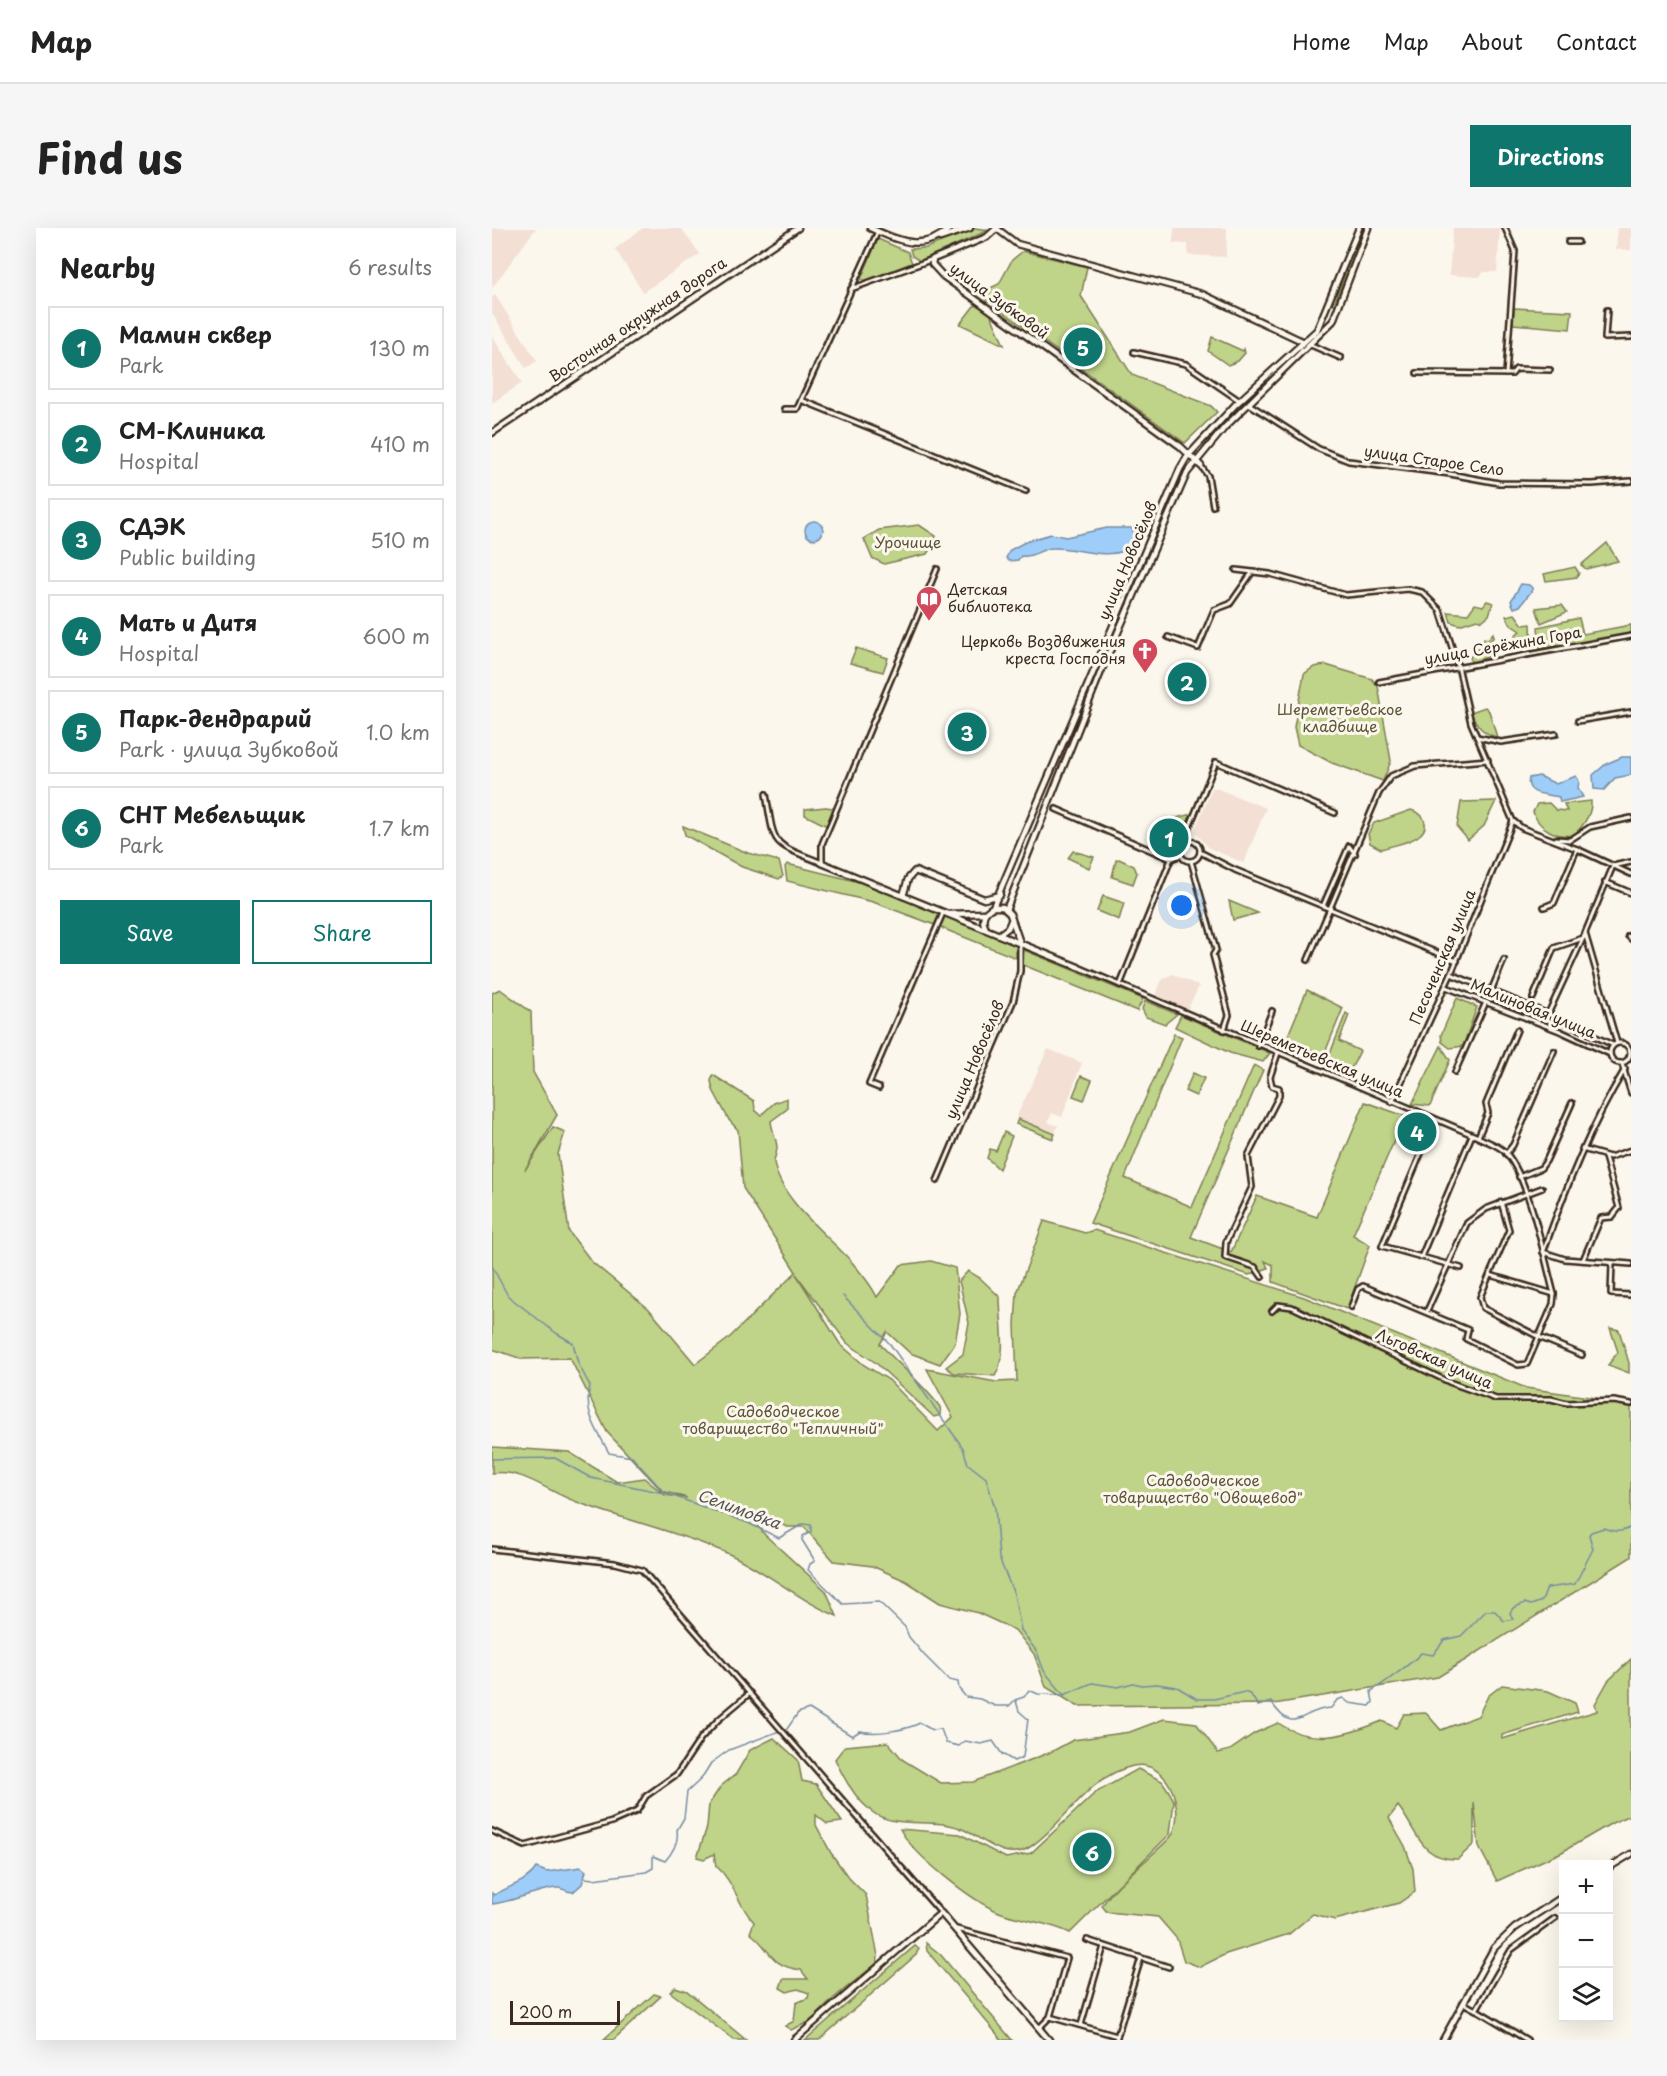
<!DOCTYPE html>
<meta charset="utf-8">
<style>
:root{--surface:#fff;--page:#f6f6f6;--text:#222;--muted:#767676;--line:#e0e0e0;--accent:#0f766e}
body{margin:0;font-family:"Playpen Sans",sans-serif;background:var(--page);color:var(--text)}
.controls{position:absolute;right:18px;bottom:18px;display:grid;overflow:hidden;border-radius:0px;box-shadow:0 6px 24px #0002}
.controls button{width:54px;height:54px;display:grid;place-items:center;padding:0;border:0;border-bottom:2px solid var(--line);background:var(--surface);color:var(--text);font:30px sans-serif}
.scale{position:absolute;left:18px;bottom:15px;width:110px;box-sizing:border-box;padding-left:6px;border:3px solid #3b2a1e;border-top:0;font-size:16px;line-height:21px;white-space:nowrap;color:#3b2a1e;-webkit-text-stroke:4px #fbf7ec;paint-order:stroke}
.you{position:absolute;left:690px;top:678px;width:21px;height:21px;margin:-15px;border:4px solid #fff;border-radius:50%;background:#1a73e8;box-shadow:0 0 0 9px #1a73e833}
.badge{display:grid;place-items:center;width:39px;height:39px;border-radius:50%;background:var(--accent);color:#fff;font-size:20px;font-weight:700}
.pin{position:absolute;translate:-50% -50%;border:3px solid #fff;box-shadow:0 2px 6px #0006}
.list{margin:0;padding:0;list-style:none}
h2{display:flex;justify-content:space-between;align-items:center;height:78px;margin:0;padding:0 24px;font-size:26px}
h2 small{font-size:20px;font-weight:400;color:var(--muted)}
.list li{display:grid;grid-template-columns:39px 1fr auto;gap:18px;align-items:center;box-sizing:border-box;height:84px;margin:0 12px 12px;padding:0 12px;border:2px solid var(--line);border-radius:0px}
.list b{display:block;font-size:22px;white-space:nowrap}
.list p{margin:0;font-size:20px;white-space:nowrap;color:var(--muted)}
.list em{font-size:20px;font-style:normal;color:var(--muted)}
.actions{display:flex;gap:12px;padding:18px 24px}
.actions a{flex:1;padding:14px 0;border:2px solid var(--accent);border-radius:0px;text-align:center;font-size:21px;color:var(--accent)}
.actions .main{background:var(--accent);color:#fff}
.icon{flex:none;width:33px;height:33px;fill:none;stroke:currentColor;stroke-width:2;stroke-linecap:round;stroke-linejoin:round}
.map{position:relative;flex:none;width:1139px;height:1812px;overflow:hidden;border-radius:0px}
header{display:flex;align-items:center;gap:36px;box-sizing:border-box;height:84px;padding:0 30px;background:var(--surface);border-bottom:2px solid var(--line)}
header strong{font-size:28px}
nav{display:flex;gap:33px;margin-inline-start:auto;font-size:21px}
.intro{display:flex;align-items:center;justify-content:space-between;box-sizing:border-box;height:144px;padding:0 36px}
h1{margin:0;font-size:42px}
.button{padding:15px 27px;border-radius:0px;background:var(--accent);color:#fff;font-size:21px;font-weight:700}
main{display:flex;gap:36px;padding:0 36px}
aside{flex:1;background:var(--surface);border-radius:0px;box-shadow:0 6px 24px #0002}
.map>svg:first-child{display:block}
</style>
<header>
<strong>Map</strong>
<nav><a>Home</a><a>Map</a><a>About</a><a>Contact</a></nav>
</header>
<div class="intro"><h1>Find us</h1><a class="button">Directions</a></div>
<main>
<aside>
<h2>Nearby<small>6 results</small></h2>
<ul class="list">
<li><span class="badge">1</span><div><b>Мамин сквер</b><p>Park</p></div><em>130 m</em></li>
<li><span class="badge">2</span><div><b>СМ-Клиника</b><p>Hospital</p></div><em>410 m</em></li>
<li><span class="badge">3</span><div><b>СДЭК</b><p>Public building</p></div><em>510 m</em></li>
<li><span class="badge">4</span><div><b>Мать и Дитя</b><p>Hospital</p></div><em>600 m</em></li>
<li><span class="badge">5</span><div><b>Парк-дендрарий</b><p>Park · улица Зубковой</p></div><em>1.0 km</em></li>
<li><span class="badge">6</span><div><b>СНТ Мебельщик</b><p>Park</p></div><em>1.7 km</em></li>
</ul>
<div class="actions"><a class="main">Save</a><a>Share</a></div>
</aside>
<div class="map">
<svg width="1139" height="1812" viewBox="0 0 1139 1812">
<rect width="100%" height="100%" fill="#fbf7ec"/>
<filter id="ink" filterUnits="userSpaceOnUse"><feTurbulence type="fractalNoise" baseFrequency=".0167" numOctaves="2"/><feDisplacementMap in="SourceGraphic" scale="12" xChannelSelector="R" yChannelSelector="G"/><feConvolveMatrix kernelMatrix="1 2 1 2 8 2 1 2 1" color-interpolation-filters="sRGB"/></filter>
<g filter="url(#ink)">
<g fill="#f3dfd4">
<path d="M0 0H44L0 60Z"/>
<path d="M151 0H189L208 26 151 64 123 21Z"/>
<path d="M682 0H735L734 29 696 27V16L681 15Z"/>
<path d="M961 0H1008L1005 44H992L987 49 957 47Z"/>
<path d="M1126 0H1139V22L1124 21Z"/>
<path d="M3 67 45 133 34 140 0 85V69Z"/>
<path d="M0 108 30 155 0 175Z"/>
<path d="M721 559 774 580 752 635 717 620 702 603Z"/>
<path d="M680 746 707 758 694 784 662 770 670 752Z"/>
<path d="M556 821 590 835 570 889 560 885 556 894 566 898 563 905 524 890Z"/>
</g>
<g fill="#bfd389" stroke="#7d7e54" stroke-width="1.5">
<path d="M483 0 497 2 428 33 420 28 418 21 434 20Z"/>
<path d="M869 0H875L845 76H842Z"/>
<path d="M386 11 416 24 420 35 373 53 369 51Z"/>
<path d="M531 23 595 39 589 68 640 147 719 178 725 184 693 215 486 66 507 56 520 32Z"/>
<path d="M487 77 498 85 512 117 468 96 482 78Z"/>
<path d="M1022 80 1080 83 1078 101 1021 96Z"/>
<path d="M720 109 751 123 752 121 753 125 746 133 736 137 716 123Z"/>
<path d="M427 297 444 308 443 314 435 326 392 336 380 330 372 311 387 302Z"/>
<path d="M1115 315 1126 333 1094 341 1089 337Z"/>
<path d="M1083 339 1087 345 1085 349 1054 353 1052 346Z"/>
<path d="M995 373 1001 375 997 387 990 393 985 391 967 397 959 394 956 384 976 386 983 376 991 378Z"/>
<path d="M1070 377 1075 384 1049 395 1044 380Z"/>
<path d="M1023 386 1031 397 1039 396 1040 423 1035 424 1036 421 1031 416 1029 419 1024 417 1023 407 1028 403 1019 397 1014 388Z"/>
<path d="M1087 390 1091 406 1139 397V406L1048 421 1046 399Z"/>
<path d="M1001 405 1002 409 993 417 998 428 979 435 978 429 986 421 990 423 992 410 996 411Z"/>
<path d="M364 420 396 430 391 444 358 435Z"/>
<path d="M834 437 880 451 886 458 899 533 891 553 840 535 806 517 802 499 812 446 822 439Z"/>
<path d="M993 479 997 483 1005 509C991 506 984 497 979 484Z"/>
<path d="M1004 573 992 598 976 612 965 599 969 574Z"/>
<path d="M1099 573C1100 585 1091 598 1082 607 1065 610 1047 601 1041 584L1045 576 1057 575 1064 582 1075 583 1072 576Z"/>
<path d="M334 579 341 580 335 598 313 587V581Z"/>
<path d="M919 582C926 584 932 587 933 595 936 612 901 617 889 621L878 615 876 606 882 595Z"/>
<path d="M699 586 682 627 660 621 669 594Z"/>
<path d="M191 598 256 625 287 633 291 648 287 651 250 639 193 607Z"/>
<path d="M581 623 602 629 597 640 576 630Z"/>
<path d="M627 631 642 638 645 645 641 656 620 649 624 632Z"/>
<path d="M295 636 375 656 449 685 443 697 381 674 295 653 293 639Z"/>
<path d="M611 668 632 675 627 692 605 683Z"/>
<path d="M737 673 766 685 741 692Z"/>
<path d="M452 687 524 718V730L447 699Z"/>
<path d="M532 722 651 771 645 783 531 737Z"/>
<path d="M8 761 39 784 41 844 65 887 33 942 61 899 73 904 66 926 77 1004 100 1034 157 1081 203 1136 236 1111 304 1044 251 960 246 902 237 892 221 862 219 853 221 847 262 873 263 882 269 887 282 875 295 870V881L279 893C280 903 285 912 285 920 285 925 282 930 282 934 287 970 334 1006 358 1032 368 1044 378 1054 385 1069L409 1037 439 1033 463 1040 468 1086 463 1115 448 1136 418 1125 395 1104 388 1116C408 1138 430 1155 448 1179L449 1187 442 1189 384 1135 355 1115 304 1046 348 1116 372 1137 397 1152 446 1203 461 1189 435 1141 504 1154 525 1153 523 1096 525 1065 552 993 593 1005 602 1002 812 1069 1034 1160 1139 1175V1329L946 1449 782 1476 585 1478 554 1459 542 1426 523 1402 486 1385 448 1375 414 1353 380 1338 342 1333 312 1299H295L261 1283 238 1284 246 1290 261 1291 273 1307 334 1363 345 1388C306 1372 274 1343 237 1326 188 1304 135 1293 85 1274 55 1264 33 1241 0 1245V1219L77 1224 125 1254 152 1250 173 1267 195 1270 170 1263 115 1204 78 1130 30 1131 0 1121V765Z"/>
<path d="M815 762 851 780 832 827 794 812Z"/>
<path d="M965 770 985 779 971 818 958 820 950 814 949 807Z"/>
<path d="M653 773 685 786 673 796 654 789 650 781Z"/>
<path d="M854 785 857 787 847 813 868 823 858 843 836 831Z"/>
<path d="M689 787 778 825 771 834 738 825 683 799Z"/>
<path d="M682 806 690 809 633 950 700 979 762 837 771 842 699 1009 739 1024 765 968 825 989 873 874 913 888 861 1007 878 1017 855 1081 781 1054V1037L773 1033 776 1040 757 1047 598 995Z"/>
<path d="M949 818 958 832 938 878 920 876Z"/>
<path d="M701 845 712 850 704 868 693 863Z"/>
<path d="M589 848 600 852 592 872 581 868Z"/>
<path d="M526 891 563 906 561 911 524 896Z"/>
<path d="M512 904 520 908 507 941 495 930 498 921 504 923Z"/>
<path d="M476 1043 488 1050 508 1069C508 1094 516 1126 503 1148L462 1145 454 1139 471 1126 477 1095 467 1053Z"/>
<path d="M1118 1100 1127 1102 1137 1135V1145L1116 1137 1126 1124Z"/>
<path d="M1139 1431V1587L1120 1595 1070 1624 1005 1653 987 1619 982 1575V1616L966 1631C927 1632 926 1603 906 1578L897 1590 913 1618 921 1641 923 1664 907 1675 843 1692 821 1686 797 1706 734 1726 708 1739 692 1733 685 1711 666 1689 615 1684 610 1678C623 1657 646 1640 664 1623 669 1618 676 1613 680 1607 694 1580 676 1531 641 1538 595 1548 573 1596 538 1619 513 1636 489 1608 468 1600 441 1589 402 1602 379 1583 363 1570 351 1549 343 1531L353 1518 396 1514 411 1532 449 1555 481 1554 559 1524 581 1512 638 1504 672 1491 704 1495 726 1525 738 1522 763 1505 786 1495C820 1518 854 1508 890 1493L904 1500 912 1486 934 1485 949 1502 986 1488 996 1468 1010 1457 1056 1463 1083 1475 1086 1484 1010 1507V1511L1105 1483 1103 1476 1116 1453Z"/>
<path d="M282 1510 306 1532 310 1553 324 1556 350 1594 335 1596 324 1587V1597L339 1625 356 1649 374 1667 386 1728 385 1735 343 1769 319 1793 299 1802 293 1798 302 1793 304 1775 316 1770 317 1765 306 1761 295 1764 288 1760 291 1751H316L309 1742C276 1738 280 1721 258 1705L262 1694C246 1678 242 1653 224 1638L222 1626 212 1631 205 1629 215 1599 217 1576 229 1558 244 1546 258 1522Z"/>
<path d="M646 1541 670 1553 676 1562 682 1573 678 1606 578 1705C556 1694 530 1693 507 1684 480 1673 421 1627 408 1601L468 1606 514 1630 539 1625 603 1565Z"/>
<path d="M434 1715 448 1726 520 1812H510L435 1723Z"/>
<path d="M423 1718 427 1720 424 1727 327 1812H313Z"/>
<path d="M183 1759 195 1763 254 1812H242L178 1764Z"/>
<path d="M162 1766 169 1768 121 1812H111Z"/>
</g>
<g fill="#9ecdfa" stroke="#768ca2" stroke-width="1.5">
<circle cx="322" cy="302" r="9"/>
<path d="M615 300H639C645 306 639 317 634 322 611 332 584 319 561 320 550 320 541 330 529 328L526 332 517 333 514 330 518 322 535 313 559 306 574 309Z"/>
<path d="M1029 356 1037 357 1041 361 1028 378 1022 380 1019 373Z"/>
<path d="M1130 529H1139V547L1123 550 1112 562 1102 561 1101 547 1114 536Z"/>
<path d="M1047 548 1064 556 1084 548 1087 553 1086 560 1091 569 1068 574 1067 569C1056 566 1032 568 1037 550Z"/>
<path d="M89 1639 94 1643 90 1656 81 1664C75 1664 72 1661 67 1660 51 1659 19 1675 0 1676V1665L2 1667C17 1658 35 1654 44 1640L55 1644Z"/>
</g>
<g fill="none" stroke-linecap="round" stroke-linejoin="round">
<g stroke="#768ca2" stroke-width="1.5">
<path d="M0 1038 16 1068 64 1105 81 1115 86 1135 98 1158C91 1184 105 1202 117 1225L140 1229 173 1265 256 1295 287 1310 311 1296 319 1297V1304L311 1308 310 1312 323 1333 318 1336 316 1342 351 1376 387 1374 413 1399 417 1409 432 1427 457 1452 466 1454 467 1461 474 1469 488 1471 503 1478H517L523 1472 532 1469 537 1462 546 1466 572 1467 600 1455 626 1459 641 1455 650 1457 665 1456 685 1459 705 1471H722L753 1464 759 1467 766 1478 779 1474C803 1510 809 1481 839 1480L845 1472 851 1470 857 1475 878 1478 881 1474 879 1463C886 1460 925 1431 929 1425L941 1427 952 1412 969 1408 994 1383H1003L1012 1393 1021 1391 1018 1385 1021 1380 1033 1375 1039 1377 1050 1373 1055 1360 1083 1356 1101 1321 1097 1307 1099 1304 1112 1300C1122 1304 1129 1305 1139 1299"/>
<path d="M351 1068 398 1116 471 1220 476 1236 494 1250 503 1280 507 1330 522 1366 529 1402 545 1424 552 1443 572 1467"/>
<path d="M0 1231 63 1230 99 1250 172 1265"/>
<path d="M295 1501 306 1485 317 1481 360 1508 368 1503C384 1507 414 1502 428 1495L440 1502 449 1501 454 1515 467 1518 473 1513 489 1516 501 1513 510 1526 522 1533 531 1529 536 1491 527 1483 524 1473"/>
<path d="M93 1650 101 1651 154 1644 161 1640V1628L173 1633C180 1625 187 1613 185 1602L192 1590 195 1564 209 1551 219 1535 237 1522 285 1504"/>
</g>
<g stroke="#3b2a1e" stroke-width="8">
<g id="street">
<path d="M1013 0 1023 23 1014 146"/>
<path d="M1076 14H1086"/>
<path d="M359 61 441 31"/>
<path d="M1115 82 1113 110 1139 109"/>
<path d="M819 117 849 130"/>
<path d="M642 124 694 136 748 173"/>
<path d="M925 145 1020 146 1024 141 1058 142"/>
<path d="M309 172 534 263"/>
<path d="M757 176 827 221 857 233 958 246 1007 255 1100 256 1139 253"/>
<path d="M292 181H305L386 3"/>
<path d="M709 238 716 248 721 278"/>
<path d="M744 342 778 346 854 367 916 361 930 364 948 382 966 438 979 495 1021 593"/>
<path d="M676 409 706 420 722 382 738 376 759 346"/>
<path d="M887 454 1139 408"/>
<path d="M1086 493 1139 484"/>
<path d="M985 509 1009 514 1064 506"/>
<path d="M274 566C283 621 279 614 330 635V616L445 341"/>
<path d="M564 581 679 631"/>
<path d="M1021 593 1030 600 1085 621 1139 646"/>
<path d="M1064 611 1078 612 1098 599 1139 590"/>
<circle cx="698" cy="623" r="10"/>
<path d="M690 617 724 534 843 585"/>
<path d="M708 624 743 642 965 733"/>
<path d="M699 633 724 722 721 727 737 787 732 802"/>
<path d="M1113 654 1139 665"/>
<path d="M831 678 857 618 863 626"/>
<path d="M1052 679 1062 675 1085 621"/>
<path d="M1136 708 1139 711"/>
<path d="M816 732 887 565 899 548 923 538 996 532"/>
<path d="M586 739 986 909C995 914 1007 917 1014 925 1038 953 1052 1029 1062 1066L1061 1076 1035 1136 1026 1137 974 1111 976 1102 871 1058 866 1061 859 1079"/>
<path d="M959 746 1056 786 1121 817"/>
<path d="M628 757 679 631 689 627"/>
<path d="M954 759 1068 803 1118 826"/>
<path d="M999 763 1012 732"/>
<path d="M1041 770 1062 720 1091 710"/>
<path d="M1056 786 1093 706"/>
<circle cx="1128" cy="825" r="10"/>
<path d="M1125 815 1093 705 1121 638 1139 634"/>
<path d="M766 818 780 783"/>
<path d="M1130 836 1139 865"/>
<path d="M963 844 994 774"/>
<path d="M387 860 377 856 451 685"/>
<path d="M900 874 959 746 1021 593"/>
<path d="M943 892 890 1018 969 1040"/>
<path d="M986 909 996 885 994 876 1025 802"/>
<path d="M1090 921 1118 929 1139 922"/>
<path d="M1014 926 1021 917 1062 823"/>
<path d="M1027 949 1049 940 1054 933 1080 875"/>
<path d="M445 953 521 774 528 743V715"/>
<path d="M1009 974 1017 1002 988 1069 991 1080 1047 1109 1090 1127"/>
<path d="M1052 1022C1074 959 1098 899 1133 841"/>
<path d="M1051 1024 1073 1031 1139 1036"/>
<path d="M929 1029 980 907"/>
<path d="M1091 1032 1109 990 1120 989 1127 980 1113 929"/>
<path d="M1120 1035 1119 1066 1139 1067"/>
<path d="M998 1047 1062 1066"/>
<path d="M770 1049 763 1039 733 1029 734 1014 760 959 756 928 787 868V860L780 858 778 849 786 825"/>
<path d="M780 1083 786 1077 800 1079 957 1154 1004 1171H1059L1075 1175 1122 1173 1139 1176"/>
<path d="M935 1083 975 995 994 981 1050 960"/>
<path d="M0 1321 123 1335 150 1342 449 1685"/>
<path d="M0 1603 33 1618 120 1594 145 1583 154 1568 185 1546 209 1510 226 1492 258 1465"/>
<path d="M465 1701 575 1730 558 1789 547 1800"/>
<path d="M595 1712 677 1739"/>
<path d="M971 1775 984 1782 1019 1722 1063 1690"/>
<path d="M985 1782 1035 1812"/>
<path d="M558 1789 625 1808"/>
<path d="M589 1797 612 1718"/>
<path d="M624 1812 649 1730"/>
</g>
</g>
<g stroke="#3b2a1e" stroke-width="9">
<g id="secondary">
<path d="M504 0 525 16 710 66 812 114"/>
<path d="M505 0 495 9 441 31 440 36 451 48 688 218 709 238"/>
<path d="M330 635 586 739"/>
<path d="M411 668 416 651 423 643 492 671 508 667"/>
<path d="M501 679 688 241 695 229 743 177 825 102 867 0"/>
<path d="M514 682 610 441 695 245 733 199 841 93 876 0"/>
<path d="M457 686 493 685"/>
<path d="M494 701C489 692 491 684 501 679H511L518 686 528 715"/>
<path d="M508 706 516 700 519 693"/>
<path d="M1116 1640 1139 1626"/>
<path d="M302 1812 449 1685 557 1812"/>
<path d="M951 1812 1002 1720 1023 1700 1072 1668"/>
</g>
</g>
<g stroke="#3b2a1e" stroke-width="9">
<g id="primary">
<path d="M378 0C408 13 431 25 458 0"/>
<path d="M448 10 478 0"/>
<path d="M0 205 306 0"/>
</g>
</g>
<use href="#street" stroke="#fbf7ec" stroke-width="3"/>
<use href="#secondary" stroke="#fbf7ec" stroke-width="4.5"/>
<use href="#primary" stroke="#fbf7ec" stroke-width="4.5"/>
</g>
</g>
<defs>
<g id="library-pin" transform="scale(1.35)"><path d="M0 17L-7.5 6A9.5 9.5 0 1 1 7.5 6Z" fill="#d1495b" stroke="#fbf7ec"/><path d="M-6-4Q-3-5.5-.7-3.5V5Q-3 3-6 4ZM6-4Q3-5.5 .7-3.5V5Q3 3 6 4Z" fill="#fff"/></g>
<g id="church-pin" transform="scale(1.35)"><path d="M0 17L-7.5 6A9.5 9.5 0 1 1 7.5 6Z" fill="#d1495b" stroke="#fbf7ec"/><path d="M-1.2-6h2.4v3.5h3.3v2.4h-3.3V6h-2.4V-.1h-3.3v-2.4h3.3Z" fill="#fff"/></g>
</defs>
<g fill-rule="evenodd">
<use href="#library-pin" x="437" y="371"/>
<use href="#church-pin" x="653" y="423"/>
</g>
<g text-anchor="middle" stroke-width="6" stroke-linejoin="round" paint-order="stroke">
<g font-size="15" fill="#3b2a1e" stroke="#fbf7ec">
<text transform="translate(507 73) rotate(36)" y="5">улица Зубковой</text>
<text transform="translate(146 92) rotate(-34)" y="5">Восточная окружная дорога</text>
<text transform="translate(942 233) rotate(8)" y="5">улица Старое Село</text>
<text transform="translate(636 333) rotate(-67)" y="5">улица Новосёлов</text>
<text transform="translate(1011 418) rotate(-10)" y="5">улица Серёжина Гора</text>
<text transform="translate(951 729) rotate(-67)" y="5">Песоченская улица</text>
<text transform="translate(1041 781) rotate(22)" y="5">Малиновая улица</text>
<text transform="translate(830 831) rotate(23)" y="5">Шереметьевская улица</text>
<text transform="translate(483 832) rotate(-67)" y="5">улица Новосёлов</text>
<text transform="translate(942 1131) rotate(24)" y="5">Льговская улица</text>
</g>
<g font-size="15" fill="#5c5439" stroke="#fbf7ec">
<text x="416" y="320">Урочище</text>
<text x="848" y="487">Шереметьевское<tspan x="848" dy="17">кладбище</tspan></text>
<text x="291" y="1189">Садоводческое<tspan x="291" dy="17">товарищество "Тепличный"</tspan></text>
<text x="711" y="1258">Садоводческое<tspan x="711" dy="17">товарищество "Овощевод"</tspan></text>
</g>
<g font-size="15" fill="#3b2a1e" stroke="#fbf7ec" text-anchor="start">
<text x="456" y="367">Детская<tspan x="456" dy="17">библиотека</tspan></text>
<text x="634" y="419" text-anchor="end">Церковь Воздвижения<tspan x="634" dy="17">креста Господня</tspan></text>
</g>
<g font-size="16" font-style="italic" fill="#545355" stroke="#fbf7ec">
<text transform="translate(247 1281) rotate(20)" y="6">Селимовка</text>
</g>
</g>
</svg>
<div class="controls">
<button>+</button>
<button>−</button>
<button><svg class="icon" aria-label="layers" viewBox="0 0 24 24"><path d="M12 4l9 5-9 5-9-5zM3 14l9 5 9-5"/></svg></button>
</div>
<div class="scale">200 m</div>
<div class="you"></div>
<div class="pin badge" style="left:677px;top:610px">1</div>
<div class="pin badge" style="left:695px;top:454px">2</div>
<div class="pin badge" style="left:475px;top:504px">3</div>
<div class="pin badge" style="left:925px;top:904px">4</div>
<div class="pin badge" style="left:591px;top:119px">5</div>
<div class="pin badge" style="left:600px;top:1624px">6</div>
</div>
</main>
